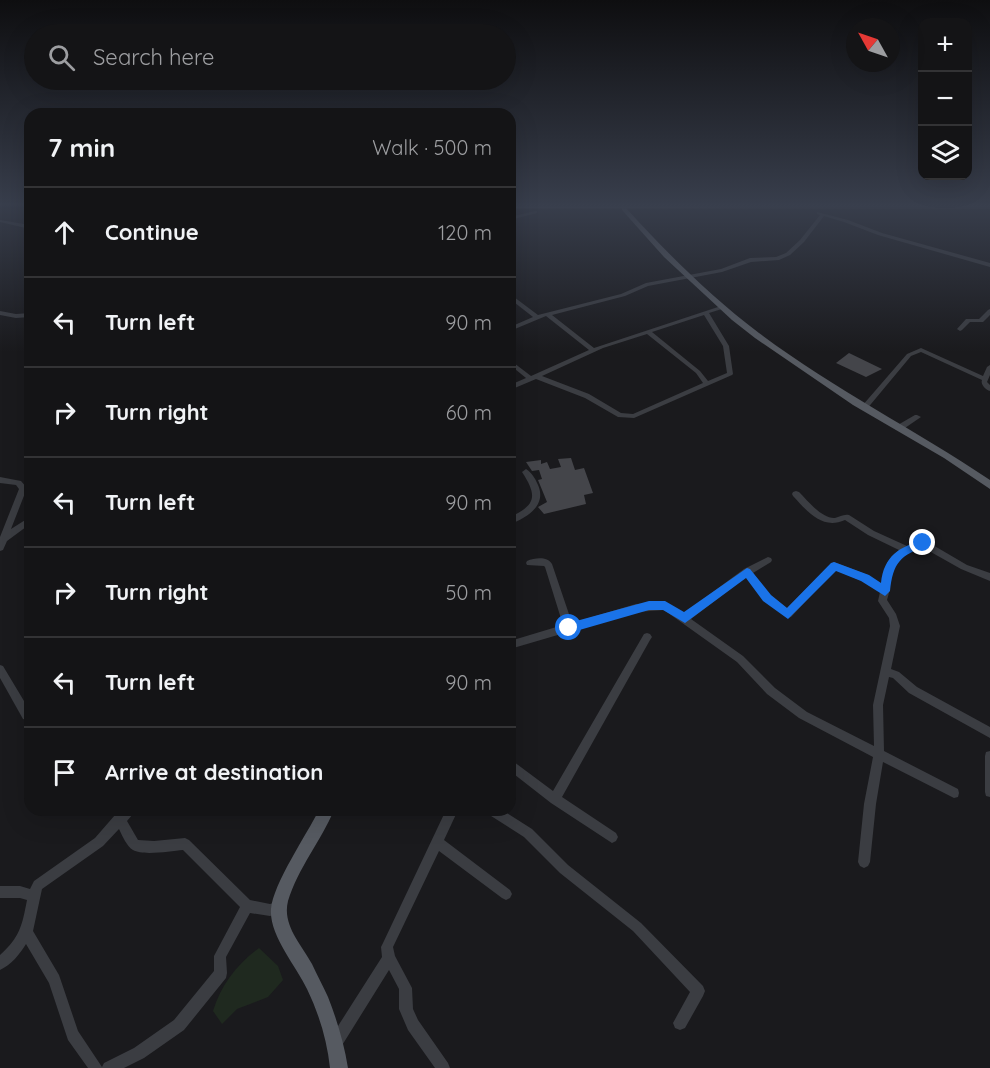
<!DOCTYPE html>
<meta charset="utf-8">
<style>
:root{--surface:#141416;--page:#212123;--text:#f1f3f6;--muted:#9d9ea1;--line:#333335}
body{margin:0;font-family:Quicksand,sans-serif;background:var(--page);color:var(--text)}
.controls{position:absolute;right:18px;top:18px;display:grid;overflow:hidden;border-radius:12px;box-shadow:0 6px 24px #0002}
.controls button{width:54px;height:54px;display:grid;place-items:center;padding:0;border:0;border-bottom:2px solid var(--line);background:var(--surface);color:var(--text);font:30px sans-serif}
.compass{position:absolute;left:846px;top:18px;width:54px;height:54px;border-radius:50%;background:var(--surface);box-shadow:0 6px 24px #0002;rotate:310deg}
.stop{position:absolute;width:18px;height:18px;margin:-14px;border:4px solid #1a73e8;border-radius:50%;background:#fff}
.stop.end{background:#1a73e8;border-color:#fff;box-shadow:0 2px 6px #0008}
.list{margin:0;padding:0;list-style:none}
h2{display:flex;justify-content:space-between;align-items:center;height:78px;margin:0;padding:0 24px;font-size:26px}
h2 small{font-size:20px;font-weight:400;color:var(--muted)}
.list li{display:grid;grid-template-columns:39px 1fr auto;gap:18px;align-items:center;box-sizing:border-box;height:90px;padding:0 24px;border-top:2px solid var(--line)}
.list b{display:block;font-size:22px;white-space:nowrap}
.list em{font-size:20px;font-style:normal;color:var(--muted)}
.icon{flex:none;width:33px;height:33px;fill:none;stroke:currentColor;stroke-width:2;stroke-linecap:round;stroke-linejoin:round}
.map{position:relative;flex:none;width:990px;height:1068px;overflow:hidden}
.search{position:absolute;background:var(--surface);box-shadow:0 6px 24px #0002;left:24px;top:24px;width:492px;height:66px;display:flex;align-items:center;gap:15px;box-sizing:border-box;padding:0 21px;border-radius:33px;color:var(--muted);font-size:22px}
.panel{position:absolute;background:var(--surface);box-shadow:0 6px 24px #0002;left:24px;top:108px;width:492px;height:708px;border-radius:18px}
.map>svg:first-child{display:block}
</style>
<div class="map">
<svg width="990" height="1068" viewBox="0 0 990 1068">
<rect width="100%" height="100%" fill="#1a1a1d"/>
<path fill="#1f291f" d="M259 948 278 966 283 980 268 997 237 1009 222 1024 213 1011C221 985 237 964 259 948Z"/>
<g fill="#44454a">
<path d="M849 353 882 369 866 377 836 363Z"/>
<path d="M571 458 575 470 584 468 593 493 584 495 586 504 544 514 538 507 547 502 538 480 542 479 539 470 532 471 526 462 541 460V464L547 462 550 469 561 467 558 459Z"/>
</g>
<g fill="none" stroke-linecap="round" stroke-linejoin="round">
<g fill="#3b3d42" fill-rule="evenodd">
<rect x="0" y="203" width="30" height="2"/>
<rect x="510" y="207" width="480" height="2"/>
<path d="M535 211H537V213L510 220V217Z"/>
<path d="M817 212 848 220 882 233 990 263V267L878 235 844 222 824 216 804 242 790 255 779 260 751 262 722 272 648 286 625 296 552 315 594 348 721 306H725V308L709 313 729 346 733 374 732 375 634 418 618 417 585 398 536 379 510 390V385L526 378 510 365V360L531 376 589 350 546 316 510 331V327L533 317 510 299V294L538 315 621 294 646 283 721 269 750 258 776 257 786 253 800 240 820 215 817 214ZM704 315 723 346 727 373 708 381 700 371 652 332ZM647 334 696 373 703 383 633 414 621 413 589 394 542 376 603 348Z"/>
<path d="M0 220 30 225V229L0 222Z"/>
<path d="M990 309V315L983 322H970L962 330 960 331 957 329 966 319H979L988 310Z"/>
<path d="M0 311 16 314 30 313V317L16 318 0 315Z"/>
<path d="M921 348 983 376 987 367 990 365V375L987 382 990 385V391C986 390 980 384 982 380L921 352 911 356 866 410H862V406L907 354Z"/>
<path d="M915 415H917L921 417 902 430H896L895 428 896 426Z"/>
<path d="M526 469C532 473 535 478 538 485 547 505 527 518 510 524V517C537 505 537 495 522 472Z"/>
<path d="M0 477 21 481 27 488 11 529 30 517V524L7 541 3 550 0 551V537L19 489 16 485 0 483Z"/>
<path d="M796 491 799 492C807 500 822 519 835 518 840 517 843 514 849 515L874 531 907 546 923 540 926 541 967 565 990 573V581L961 569 922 547 905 555 896 563 891 572 890 589 887 600 896 614 900 626 891 669 899 672 917 687 990 727V738L909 693 893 678 889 677 883 705 884 751 958 789 959 793 958 797 954 798 883 762 876 804 870 862 868 866 864 868 860 866 858 862 864 804 873 757 799 718 767 694 737 662 664 610 636 612 510 649V641L563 625 545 567 544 566 527 565 526 563 527 561C535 558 547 556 552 564L572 623 636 604 665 602 683 614 744 569 768 557 771 558 772 560 771 562 753 573 770 595 787 608 831 564 834 562 868 575 882 584C883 569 887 559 899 550L868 535 845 520C822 530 808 512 793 496L792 494 793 492ZM835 570 862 581 880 592 878 601 889 618 890 626 873 705 874 746 807 712 775 688 743 656 691 619 746 577 764 601 788 618 791 617Z"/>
<path d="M647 633 650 634 652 637 650 640 562 797 616 833 618 837 616 841 612 843 551 803 510 771V759L553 791 644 634Z"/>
<path d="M0 665 3 666 30 711V721L23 719 0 678Z"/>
<path d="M990 751V797L986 796 985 792V756L986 752Z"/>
<path d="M121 810H135L133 814 127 821 138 840 154 841 185 838 189 840 250 900 270 904 279 902 283 904 285 908 283 912 270 916 250 913 226 957 227 973 226 978 184 1030 144 1058 124 1068H88L68 1040 49 983 26 944C20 954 11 965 0 970V955C20 937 22 926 27 900L20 898H0V886H20L30 889 34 881 95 838 115 815ZM119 829C122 835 127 847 133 850 143 856 171 851 183 850L240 907 214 956V971L174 1020 134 1048 104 1063 102 1067 78 1031 59 975 33 931 42 889 103 846Z"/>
<path d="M446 810H458L444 840 510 890 512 894 510 898 506 900 502 898 439 851 393 947 395 956 412 988 413 1009 418 1020 448 1063 450 1068H435L408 1030 399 1009V989L389 970 341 1047 336 1049 331 1047 329 1042 331 1037 382 957 381 947 383 943Z"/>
<path d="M486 810H502L532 829 568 865 641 923 703 986 705 991 703 996 685 1028 680 1030 675 1028 673 1023 690 992 633 931 560 873 524 837 488 814Z"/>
</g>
<g fill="#565a61" fill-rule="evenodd">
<path d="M622 208H626C667 253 710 296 759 333 832 388 914 429 990 480V489L944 458 853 405 755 338 732 320 664 257 622 210Z"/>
<path d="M319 810H334C321 841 298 868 288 901 282 925 301 944 312 964 317 975 323 986 328 997 337 1020 344 1043 348 1068H330C327 1040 319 1014 307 989 296 966 269 935 271 909 273 884 307 834 319 810Z"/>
</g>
<path fill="#666c74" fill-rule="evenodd" d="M990 203V207L510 208V204Z"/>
</g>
<linearGradient id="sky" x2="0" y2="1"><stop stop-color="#0e0e10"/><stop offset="0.58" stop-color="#383e4c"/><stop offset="1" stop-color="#383e4c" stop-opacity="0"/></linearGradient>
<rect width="990" height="352" fill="url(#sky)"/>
<path fill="#1a73e8" d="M923 540 928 543 927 546C900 555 893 563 890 591L885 596 861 581 836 571 788 619 763 601 746 578 685 623 663 610H649L569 633 564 628 569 623 649 601H665L684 612 747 568 750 569 771 595 787 608 831 563 834 562 869 575 881 583C884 556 899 547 923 540Z"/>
</svg>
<div class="controls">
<button>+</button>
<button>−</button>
<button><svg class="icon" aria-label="layers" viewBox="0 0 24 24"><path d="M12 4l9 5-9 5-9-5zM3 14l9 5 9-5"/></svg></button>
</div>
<svg class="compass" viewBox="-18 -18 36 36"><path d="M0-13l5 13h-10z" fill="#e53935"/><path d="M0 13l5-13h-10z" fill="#9d9ea1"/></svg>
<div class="stop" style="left:569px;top:628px"></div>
<div class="stop end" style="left:923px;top:543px"></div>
<div class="search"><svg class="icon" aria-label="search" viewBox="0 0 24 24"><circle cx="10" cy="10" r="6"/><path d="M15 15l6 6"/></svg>Search here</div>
<section class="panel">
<h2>7 min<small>Walk · 500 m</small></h2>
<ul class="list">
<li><svg class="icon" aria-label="ahead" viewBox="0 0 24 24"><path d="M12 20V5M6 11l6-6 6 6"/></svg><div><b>Continue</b></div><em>120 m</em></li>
<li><svg class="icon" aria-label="left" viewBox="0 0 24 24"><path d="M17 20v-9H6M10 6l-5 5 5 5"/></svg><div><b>Turn left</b></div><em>90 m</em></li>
<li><svg class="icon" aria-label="right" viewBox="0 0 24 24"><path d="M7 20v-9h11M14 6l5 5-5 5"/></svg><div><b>Turn right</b></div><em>60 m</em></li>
<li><svg class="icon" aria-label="left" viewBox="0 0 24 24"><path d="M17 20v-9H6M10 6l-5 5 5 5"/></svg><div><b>Turn left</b></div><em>90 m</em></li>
<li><svg class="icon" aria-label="right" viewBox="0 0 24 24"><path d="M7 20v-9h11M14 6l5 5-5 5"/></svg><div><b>Turn right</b></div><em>50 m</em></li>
<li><svg class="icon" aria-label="left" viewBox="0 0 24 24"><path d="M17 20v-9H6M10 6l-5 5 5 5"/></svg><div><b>Turn left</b></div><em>90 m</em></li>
<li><svg class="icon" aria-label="arrive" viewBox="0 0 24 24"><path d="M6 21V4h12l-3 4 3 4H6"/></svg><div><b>Arrive at destination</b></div></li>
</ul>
</section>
</div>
